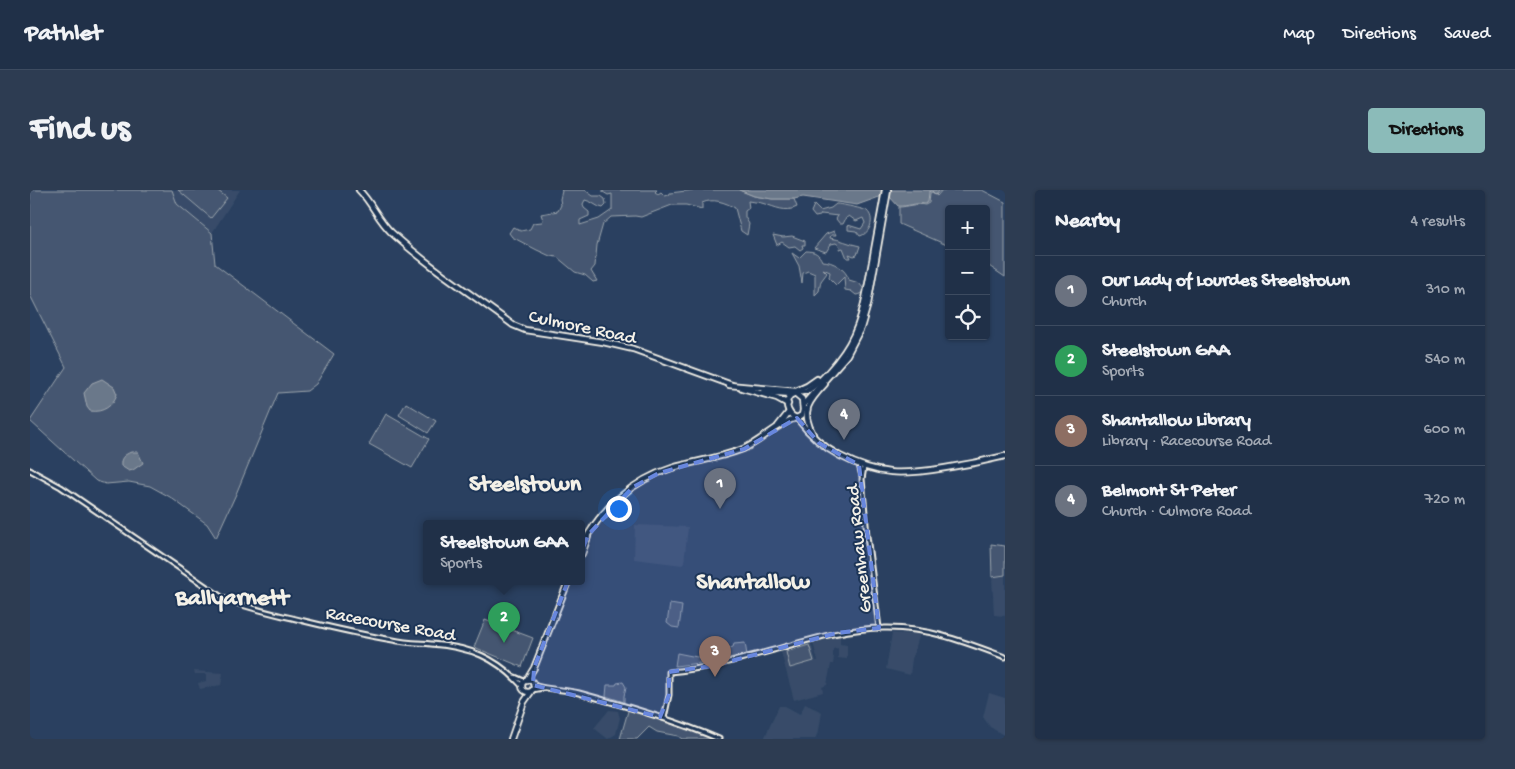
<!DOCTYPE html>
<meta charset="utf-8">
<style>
:root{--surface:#203048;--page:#2d3c52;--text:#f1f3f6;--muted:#a2a9b4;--line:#3d4b60;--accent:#8bbbb9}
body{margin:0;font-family:"Gochi Hand",sans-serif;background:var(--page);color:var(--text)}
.controls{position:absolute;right:15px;top:15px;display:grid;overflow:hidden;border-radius:5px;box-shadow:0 1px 4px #0004}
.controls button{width:45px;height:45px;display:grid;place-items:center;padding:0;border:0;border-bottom:1px solid var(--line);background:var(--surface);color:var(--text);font:25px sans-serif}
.you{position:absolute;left:588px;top:318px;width:18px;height:18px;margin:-12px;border:4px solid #fff;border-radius:50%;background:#1a73e8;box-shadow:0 0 0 8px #1a73e833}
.badge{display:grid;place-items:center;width:32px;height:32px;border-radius:50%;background:var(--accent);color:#fff;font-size:16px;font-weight:700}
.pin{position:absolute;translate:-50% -41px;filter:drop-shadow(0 1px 2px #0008)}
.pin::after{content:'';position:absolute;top:26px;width:18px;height:15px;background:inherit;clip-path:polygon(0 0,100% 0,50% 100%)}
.popup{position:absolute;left:393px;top:330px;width:162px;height:65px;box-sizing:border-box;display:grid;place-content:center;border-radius:5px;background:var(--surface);filter:drop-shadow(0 1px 4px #0005);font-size:16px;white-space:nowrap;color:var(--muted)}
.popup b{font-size:19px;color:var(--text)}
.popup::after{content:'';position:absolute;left:50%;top:100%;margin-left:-10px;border:10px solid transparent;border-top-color:var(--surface)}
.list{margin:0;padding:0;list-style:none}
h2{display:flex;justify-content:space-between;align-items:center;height:65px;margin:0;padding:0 20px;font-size:21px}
h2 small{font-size:16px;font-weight:400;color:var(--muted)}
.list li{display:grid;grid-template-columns:32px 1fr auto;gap:15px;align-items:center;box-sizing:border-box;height:70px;padding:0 20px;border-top:1px solid var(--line)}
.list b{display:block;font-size:19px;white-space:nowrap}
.list p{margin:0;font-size:16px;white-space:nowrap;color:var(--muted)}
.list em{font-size:16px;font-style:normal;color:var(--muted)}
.icon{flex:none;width:28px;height:28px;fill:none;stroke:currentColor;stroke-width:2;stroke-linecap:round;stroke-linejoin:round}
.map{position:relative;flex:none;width:975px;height:549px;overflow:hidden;border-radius:5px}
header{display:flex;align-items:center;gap:30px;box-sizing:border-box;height:70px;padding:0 25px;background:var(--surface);border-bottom:1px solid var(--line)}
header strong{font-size:24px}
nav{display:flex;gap:28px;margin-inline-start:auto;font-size:18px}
.intro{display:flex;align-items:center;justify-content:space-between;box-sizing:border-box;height:120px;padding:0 30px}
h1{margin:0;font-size:35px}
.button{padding:12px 22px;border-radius:5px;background:var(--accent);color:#111;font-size:18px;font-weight:700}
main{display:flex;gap:30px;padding:0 30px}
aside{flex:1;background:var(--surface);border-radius:5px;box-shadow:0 1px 4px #0004}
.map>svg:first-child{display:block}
</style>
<header>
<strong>Pathlet</strong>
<nav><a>Map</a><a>Directions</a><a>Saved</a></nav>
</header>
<div class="intro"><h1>Find us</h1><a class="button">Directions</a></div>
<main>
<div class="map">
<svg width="975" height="549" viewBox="0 0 975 549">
<rect width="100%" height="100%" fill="#2a4060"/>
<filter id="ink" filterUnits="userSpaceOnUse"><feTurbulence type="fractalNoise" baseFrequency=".02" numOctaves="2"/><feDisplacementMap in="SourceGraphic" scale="10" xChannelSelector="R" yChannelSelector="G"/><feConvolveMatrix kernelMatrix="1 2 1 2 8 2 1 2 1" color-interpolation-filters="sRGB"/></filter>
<g filter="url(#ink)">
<g fill="#374c69">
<path d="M142 0H210L182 43 147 14Z"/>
<path d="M605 335 658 337 654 373 652 375 604 369Z"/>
<path d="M975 385V426L964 425 962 387Z"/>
<path d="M862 443 888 444 889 447 882 469 880 485 856 479Z"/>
<path d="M810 446V454L817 455V469L808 468V458L803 459V467H804L803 474H801L797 495 792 497 793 502 764 510 751 462 781 453 786 471H788L783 453Z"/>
<path d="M164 481 193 483 191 495 170 499 168 493 176 491V484H165Z"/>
<path d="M959 503 975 508V546L960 537 953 527Z"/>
<path d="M775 514 792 522 789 540 785 549H734L749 516H755L770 524Z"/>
<path d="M579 520 588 521 590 528 586 544 578 549 564 538Z"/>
</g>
<g fill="#445771" stroke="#9ca4ac">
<path d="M0 0H142L147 14 182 43 185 74 304 164 286 194 277 201 248 203 206 304 186 348 177 334 140 307 120 296 99 292 76 294 66 291 0 231 36 177 0 105Z"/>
<path d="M148 0H187L197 8 181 28Z"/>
<path d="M531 0H555L563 6H571L575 9 576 15 573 18C566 17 562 11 555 10L553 14 554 18 559 22V26L550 30V35L569 29 582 20V4L578 5 573 2V0H627L625 2 628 4 631 2 635 6 639 5 640 3 664 0H709L724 6 742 9H764L767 17C756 23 745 17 735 14 730 12 723 12 718 11L719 18 715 21V27L719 34 717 45 711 41 705 18C695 12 683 8 672 13V19L656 15H642L611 27 605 26 581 27 573 34 567 55 565 76 561 81 567 91 563 92 555 85 545 82 527 67 520 66 507 60 482 47 479 43 483 37 491 41 500 39 503 33 512 32 513 30 511 24 528 21 531 15 530 9 532 1Z"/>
<path d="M912 0H952L975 12V87L956 74V19H919V56L869 34V17C877 17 887 13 895 15L899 13 900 3 902 2 907 6Z"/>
<path d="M806 14C810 14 835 19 837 21 845 28 841 43 830 46L826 41 818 40V35L831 39 835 33 833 28 826 31 819 26 816 28 813 34H810L806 29 808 26 791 24 790 26 785 27 781 22 784 15 790 21 801 18Z"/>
<path d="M804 41 806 45H801L800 48C810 49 819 54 830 56L827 65 824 66 819 64 821 68H817L813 58 809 59 810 56 806 53 801 54 796 62 784 58 796 44Z"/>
<path d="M743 45 753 47 762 46 775 51V55H772L773 58 770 60 765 56 759 57 752 52 747 55Z"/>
<path d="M776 61C785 61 789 64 792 71 803 71 816 79 819 90L829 93 833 98 831 104 826 105 821 101 815 100 814 87 806 95 799 88 800 82 793 79 797 83 791 91 789 101 785 105V84L778 81 773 83 772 93 769 76 762 63 769 68Z"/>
<path d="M376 213 406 231 398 243 369 225Z"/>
<path d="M356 224 399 249 382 278 339 254Z"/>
<path d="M961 354 975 356V385L962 387Z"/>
<path d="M640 414 652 416 649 438 642 437 637 433Z"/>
<path d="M455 430 503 448 492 477 444 457Z"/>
<path d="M715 453 717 465H719L686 474 683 473 715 465 682 471V466L685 463H687L703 457 704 454Z"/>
<path d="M779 455 784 471 760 478 756 462Z"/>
<path d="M647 463 667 467 677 464 678 472 645 476Z"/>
<path d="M593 492 596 497 594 506V512L576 506 577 495H586L587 493Z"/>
<path d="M601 519 644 533V535L646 536 647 535 685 549H652L648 546 627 542 619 537 607 549H590L598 521Z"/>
</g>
<g fill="#6a788a" stroke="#a1a8b0">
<path d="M709 0H910L906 5 902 1 899 2 898 12 895 14C887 12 877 17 868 16L859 6H852L827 15 773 7 764 9H742L724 6Z"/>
<path d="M72 189 84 197 87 204C83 216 73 223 60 221L57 217 54 203 62 193Z"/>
<path d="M101 262H108L113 273 103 280 99 281 91 276C90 268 94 265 101 262Z"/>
</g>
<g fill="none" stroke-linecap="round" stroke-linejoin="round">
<g stroke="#f4f1e8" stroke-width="7">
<g id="tertiary">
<path d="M0 280 31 297 193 408C219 419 246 424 274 431 303 438 333 445 363 450 376 453 389 453 401 454 440 457 466 467 492 496"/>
<path d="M485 487 494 491"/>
</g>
</g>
<g stroke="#f4f1e8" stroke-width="7">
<g id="secondary">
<path d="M829 275 832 286"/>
<path d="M834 277 832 289 837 346 849 438"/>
<path d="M503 495C518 500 534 499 549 503 597 516 644 530 689 549"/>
<path d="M502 500 513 498"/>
<path d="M634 528 639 505V482C676 479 711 469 747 459 782 449 817 438 854 438 898 437 935 452 975 467"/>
</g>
</g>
<g stroke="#f4f1e8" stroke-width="8">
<g id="primary">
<path d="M329 0C342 13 348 30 362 43 399 77 443 105 483 135L495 140 573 152 603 159 702 195"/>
<path d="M712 198 747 208 758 214"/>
<path d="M733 202 763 204"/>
</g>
</g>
<g stroke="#f4f1e8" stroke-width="8">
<g id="trunk">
<path d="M699 195 766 201 777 196 787 189"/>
<path d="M766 204 772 209 773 220 772 225 767 228C759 226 754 215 759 207 763 202 772 203 777 201 789 194 806 174 814 162 833 135 836 103 842 72 846 48 851 24 855 0"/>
<path d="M773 215 817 165 831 138 838 114 858 0"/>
<path d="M767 228C779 244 793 257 810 266 849 286 872 285 915 278 935 275 955 271 975 266"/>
<path d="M748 236 759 222"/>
<path d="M783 244C770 221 779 211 795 194"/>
<path d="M569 329C575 326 582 320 584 313"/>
<path d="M552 356C570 319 603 290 642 278 666 271 690 268 713 259 732 251 746 234 766 228"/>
<path d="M552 364 558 347"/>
<circle cx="498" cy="496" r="6"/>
<path d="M496 491 504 478 538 392"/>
<path d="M481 549 494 512 501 502"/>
</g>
</g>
<use href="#tertiary" stroke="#1d3557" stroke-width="3"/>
<use href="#secondary" stroke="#1d3557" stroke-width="3"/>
<use href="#primary" stroke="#1d3557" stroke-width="4.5"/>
<use href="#trunk" stroke="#1d3557" stroke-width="4.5"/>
</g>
</g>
<path fill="#6887de" fill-opacity="0.2" stroke="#6887de" stroke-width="4" stroke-dasharray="10 6" stroke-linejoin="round" d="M767 228 789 253 829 275 849 438 807 443 682 476 639 482V505L630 527 503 495 504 478 540 386 559 344 603 297 629 283 714 259Z"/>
<g text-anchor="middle" stroke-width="4" stroke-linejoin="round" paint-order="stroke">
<g font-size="19" fill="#f4f1e8" stroke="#1d3557">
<text transform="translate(553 135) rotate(12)" y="7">Culmore Road</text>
<text transform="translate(827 359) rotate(-96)" y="7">Greenhaw Road</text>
<text transform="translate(361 432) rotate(10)" y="7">Racecourse Road</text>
</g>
<g font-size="24" font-weight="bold" fill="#f4f1e8" stroke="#1d3557">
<text x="495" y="300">Steelstown</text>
<text x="723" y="398">Shantallow</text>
<text x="202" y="414">Ballyarnett</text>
</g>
</g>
</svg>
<div class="controls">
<button>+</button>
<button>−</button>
<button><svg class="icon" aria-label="locate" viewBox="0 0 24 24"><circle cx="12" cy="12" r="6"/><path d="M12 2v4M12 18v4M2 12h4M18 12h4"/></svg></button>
</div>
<div class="you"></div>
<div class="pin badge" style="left:690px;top:319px;background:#6b7280">1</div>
<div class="pin badge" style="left:474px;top:453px;background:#2e9e5b">2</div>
<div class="popup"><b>Steelstown GAA</b>Sports</div>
<div class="pin badge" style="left:685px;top:487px;background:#8d6e63">3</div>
<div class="pin badge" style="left:814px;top:250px;background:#6b7280">4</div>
</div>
<aside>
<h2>Nearby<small>4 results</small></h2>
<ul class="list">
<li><span class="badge" style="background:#6b7280">1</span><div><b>Our Lady of Lourdes Steelstown</b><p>Church</p></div><em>310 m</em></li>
<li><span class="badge" style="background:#2e9e5b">2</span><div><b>Steelstown GAA</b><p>Sports</p></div><em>540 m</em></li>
<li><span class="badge" style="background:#8d6e63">3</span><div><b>Shantallow Library</b><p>Library · Racecourse Road</p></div><em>600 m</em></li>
<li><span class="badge" style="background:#6b7280">4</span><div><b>Belmont St Peter</b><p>Church · Culmore Road</p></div><em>720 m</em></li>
</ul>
</aside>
</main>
